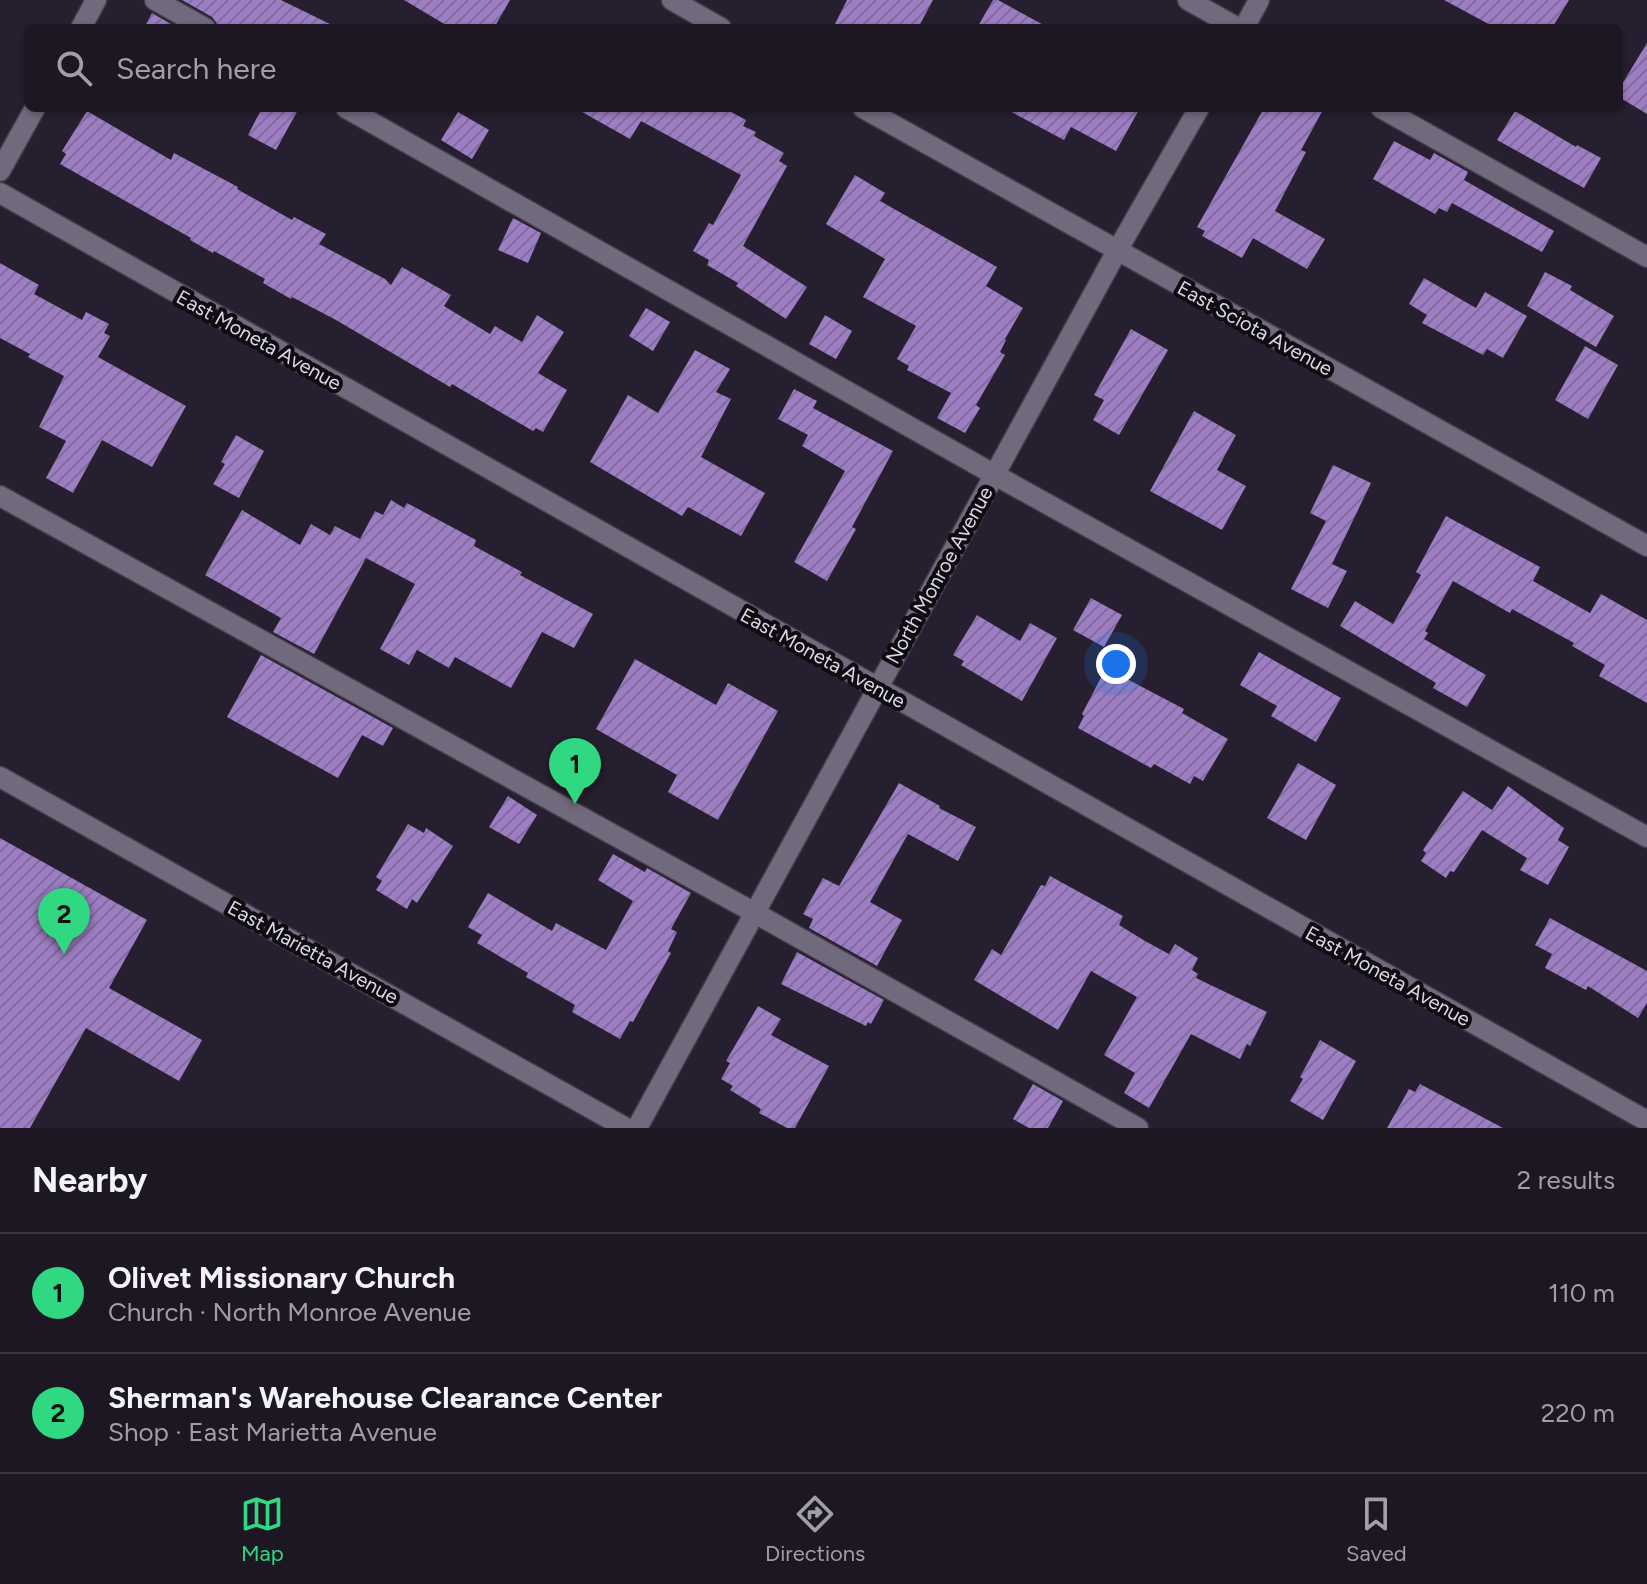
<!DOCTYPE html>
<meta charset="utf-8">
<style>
:root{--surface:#1c1723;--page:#292430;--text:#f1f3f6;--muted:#a09fa6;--line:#3a3641;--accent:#31d882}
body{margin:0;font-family:Figtree,sans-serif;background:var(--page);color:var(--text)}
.you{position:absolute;left:1116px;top:664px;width:28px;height:28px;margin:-20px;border:6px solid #fff;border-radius:50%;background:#1a73e8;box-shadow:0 0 0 12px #1a73e833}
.badge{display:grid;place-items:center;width:52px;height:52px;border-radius:50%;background:var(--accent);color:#111;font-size:26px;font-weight:700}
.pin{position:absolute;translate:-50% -66px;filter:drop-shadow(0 2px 4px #0008)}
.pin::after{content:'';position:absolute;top:42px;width:28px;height:24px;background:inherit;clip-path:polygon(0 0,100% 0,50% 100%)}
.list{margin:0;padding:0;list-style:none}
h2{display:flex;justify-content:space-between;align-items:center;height:104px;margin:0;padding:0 32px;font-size:34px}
h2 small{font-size:26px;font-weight:400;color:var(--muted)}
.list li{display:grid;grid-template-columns:52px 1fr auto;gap:24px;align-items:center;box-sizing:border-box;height:120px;padding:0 32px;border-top:2px solid var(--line)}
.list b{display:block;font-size:30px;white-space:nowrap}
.list p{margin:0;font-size:26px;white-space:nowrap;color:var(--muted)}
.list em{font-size:26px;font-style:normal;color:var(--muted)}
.icon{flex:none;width:44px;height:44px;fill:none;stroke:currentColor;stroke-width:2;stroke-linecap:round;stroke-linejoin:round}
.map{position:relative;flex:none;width:1647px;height:1128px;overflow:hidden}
.search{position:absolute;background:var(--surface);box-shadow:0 2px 6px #0004;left:24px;right:24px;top:24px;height:88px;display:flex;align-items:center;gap:20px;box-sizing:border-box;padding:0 28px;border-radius:12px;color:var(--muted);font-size:30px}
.sheet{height:344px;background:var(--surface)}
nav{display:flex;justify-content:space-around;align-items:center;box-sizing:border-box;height:112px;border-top:2px solid var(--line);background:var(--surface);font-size:22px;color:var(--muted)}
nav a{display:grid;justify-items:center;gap:4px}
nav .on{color:var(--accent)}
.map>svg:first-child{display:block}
</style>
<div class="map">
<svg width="1647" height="1128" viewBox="0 0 1647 1128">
<defs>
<pattern id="building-hatch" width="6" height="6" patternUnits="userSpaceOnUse" patternTransform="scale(2)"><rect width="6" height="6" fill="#9d7dc3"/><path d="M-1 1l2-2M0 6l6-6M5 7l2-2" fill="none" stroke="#826b9d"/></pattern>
</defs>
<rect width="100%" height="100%" fill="#261f2f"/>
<g fill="url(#building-hatch)">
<path d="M182 0H281L338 28H218L216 22 212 17Z"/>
<path d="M404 0H510L494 28H451Z"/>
<path d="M847 0H933L918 28H833Z"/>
<path d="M993 0H998L1049 28H977Z"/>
<path d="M1444 0H1569L1552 28H1496Z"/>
<path d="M152 13 178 28H144Z"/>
<path d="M1647 43V114L1619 97V89Z"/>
<path d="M262 108H299L276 150 248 135Z"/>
<path d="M575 108H724L746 120 743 126 756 132 754 136 784 153 779 161 787 166 743 246 807 287 786 319 736 286 738 283 707 265 709 260 693 251 709 223 713 225 741 175 641 121 630 139Z"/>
<path d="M1004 108H1140L1116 151 1071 127 1064 140Z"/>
<path d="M1264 108H1324L1301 150 1306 152 1275 211 1325 239 1307 269 1253 238 1242 258 1202 236 1205 231 1197 227Z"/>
<path d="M87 111 171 160 174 153 238 187 237 189 292 220 294 217 326 234 319 244 385 279 391 285 402 267 451 295 444 306 490 334 495 326 522 342 537 315 564 332 538 373 567 390 543 432 536 428 533 431 452 384 450 387 336 320 292 297 291 299 263 283 265 279 214 251 213 253 190 240 191 238 60 164 66 154 62 151Z"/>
<path d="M1515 111 1576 147 1577 145 1601 158 1584 188 1497 140Z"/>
<path d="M458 112 489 130 472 159 441 140Z"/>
<path d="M1394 141 1430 160 1434 153 1468 172 1464 180 1554 231 1542 252 1452 203 1447 212 1439 208 1435 214 1373 179Z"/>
<path d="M855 175 885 193 880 201 997 267 986 286 1023 308 1005 339 1006 340 1000 352 1005 355 976 405 980 408 965 433 937 418 951 393 907 370 909 366 897 359 916 326 863 297 885 259 826 224Z"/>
<path d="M513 218 541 233 528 263 498 250Z"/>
<path d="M0 263 39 285 34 294 82 320 86 312 109 324 104 333 110 336 98 357 186 406 152 467 102 440 73 493 46 478 66 441 39 427 64 376 28 357 30 354 0 338Z"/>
<path d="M1545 272 1572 286 1570 290 1614 316 1596 347 1527 306Z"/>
<path d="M1424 278 1476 308 1485 292 1527 316 1503 358 1487 349 1483 355 1422 323 1427 315 1409 304Z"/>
<path d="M646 308 670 322 653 351 629 336Z"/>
<path d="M825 315 852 331 836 359 809 344Z"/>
<path d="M1131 329 1168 350 1119 435 1093 420 1104 400 1094 395Z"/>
<path d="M1585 346 1618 365 1588 419 1555 400Z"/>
<path d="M695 350 730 369 716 392 731 399 701 457 765 493 741 536 688 507 682 516 590 462 628 395 658 413Z"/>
<path d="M794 389 817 401 813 408 893 451 852 527 856 529 827 581 794 562 845 471 802 446 808 435 778 419Z"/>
<path d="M1194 411 1236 435 1217 470 1246 486 1222 530 1150 491Z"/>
<path d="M236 435 264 451 239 498 213 484 225 464 221 462Z"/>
<path d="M1333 465 1371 483 1332 564 1347 571 1328 608 1291 589 1326 521 1310 513Z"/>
<path d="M391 500 404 508 407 503 476 540 474 546 522 572 520 575 593 614 574 648 542 632 511 688 455 657 449 668 417 650 409 665 380 649 415 584 366 558 314 654 273 632 281 618 205 575 242 510 300 545 311 524 330 535 335 526 360 539 375 511 383 515Z"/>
<path d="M1446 516 1540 567 1533 581 1590 613 1601 594 1647 620V703L1599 676 1605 665 1572 646 1574 643 1512 609 1510 613 1453 581 1425 631 1428 633 1424 639 1486 675 1467 707 1433 688 1436 683 1340 626 1355 601 1393 624 1421 575 1416 572Z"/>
<path d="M1091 598 1122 615 1104 647 1073 630Z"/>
<path d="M977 615 1020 641 1030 623 1057 638 1022 701 961 665 964 661 953 655Z"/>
<path d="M1259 652 1341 698 1316 742 1271 716 1277 706 1240 685Z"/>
<path d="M261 655 393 728 383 746 362 735 338 778 227 717Z"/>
<path d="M635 659 716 705 728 683 778 711 718 820 668 792 677 775 596 729Z"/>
<path d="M1106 668 1184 709 1182 713 1228 739 1203 781 1194 776 1190 784 1154 764 1151 768 1078 728 1084 716 1082 714Z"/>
<path d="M1298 763 1336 785 1306 840 1267 818Z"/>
<path d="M899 783 940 806 939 808 976 827 958 861 908 834 870 902 902 920 877 966 809 928 813 919 803 914 823 878 839 886Z"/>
<path d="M1508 786 1564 828 1558 840 1569 847 1548 885 1520 870 1527 858 1482 830 1454 872 1450 871 1446 878 1421 861 1426 853 1423 850 1463 791 1492 810Z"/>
<path d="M508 796 537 815 519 844 489 827Z"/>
<path d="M408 824 424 833 426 828 453 846 417 903 412 899 407 909 376 890 382 881 376 877Z"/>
<path d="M0 838 147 920 109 988 202 1040 179 1081 86 1028 30 1128H0Z"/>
<path d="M613 854 645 872 647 868 691 893 671 929 677 932 668 951 671 953 633 1022 630 1021 620 1039 572 1012 575 1005 526 977 528 973 477 943 482 935 468 927 488 893 552 931 556 923 606 950 633 901 598 880Z"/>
<path d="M1050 876 1123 916 1119 925 1145 941 1169 954 1175 944 1198 958 1192 970 1198 974 1196 978 1267 1012 1250 1046 1247 1044 1240 1059 1191 1034 1149 1108 1124 1093 1135 1073 1104 1055 1137 997 1091 971 1058 1030 974 980 992 949 1001 955 1041 885 1045 886Z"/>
<path d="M1550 918 1647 971V1003L1638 1018 1588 986 1586 990 1545 968 1552 954 1535 945Z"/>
<path d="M797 952 884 1000 871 1024 868 1022 866 1026 781 984Z"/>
<path d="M758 1006 781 1019 771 1035 829 1066 795 1128H787L759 1113 761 1109 730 1090 733 1086 721 1079 730 1063 726 1061Z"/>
<path d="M1320 1040 1356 1061 1323 1120 1290 1101 1303 1079 1300 1077Z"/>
<path d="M1033 1084 1063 1101 1048 1128H1029L1013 1119Z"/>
<path d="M1420 1084 1503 1128H1387L1409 1089 1415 1092Z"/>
</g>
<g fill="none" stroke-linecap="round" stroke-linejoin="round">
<g stroke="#403b48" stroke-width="23">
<g id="service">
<path d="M155 0 205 28"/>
<path d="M1188 0 1238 28"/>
<path d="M346 108 995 475 1647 837"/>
<path d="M1381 108 1647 257"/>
<path d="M0 496 755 913 1138 1128"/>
</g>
</g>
<g stroke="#403b48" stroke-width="23">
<g id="minor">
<path d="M672 0 721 28"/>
<path d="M81 28 96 0"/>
<path d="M1244 28 1259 0"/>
<path d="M863 108 1647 546"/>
<path d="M0 171 35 108"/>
<path d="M0 193 1647 1121"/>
<path d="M0 777 626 1128"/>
<path d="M637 1128 1117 251 1199 108"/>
</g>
</g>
<use href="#service" stroke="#71697c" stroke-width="20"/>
<use href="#minor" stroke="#71697c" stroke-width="20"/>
</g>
<g text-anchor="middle" stroke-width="8" stroke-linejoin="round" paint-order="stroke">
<g font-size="20" fill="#dcd8e2" stroke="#0e0b12">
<text transform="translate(1255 328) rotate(29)" y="7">East Sciota Avenue</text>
<text transform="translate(259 340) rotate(29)" y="7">East Moneta Avenue</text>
<text transform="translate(939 575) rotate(-61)" y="7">North Monroe Avenue</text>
<text transform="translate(823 658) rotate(29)" y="7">East Moneta Avenue</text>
<text transform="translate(313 952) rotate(29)" y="7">East Marietta Avenue</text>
<text transform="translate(1388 976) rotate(29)" y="7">East Moneta Avenue</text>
</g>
</g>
</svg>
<div class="you"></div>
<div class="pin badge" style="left:575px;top:804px">1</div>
<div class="pin badge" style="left:64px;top:954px">2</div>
<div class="search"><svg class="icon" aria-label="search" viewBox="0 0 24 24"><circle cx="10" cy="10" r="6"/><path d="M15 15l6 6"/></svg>Search here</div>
</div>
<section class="sheet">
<h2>Nearby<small>2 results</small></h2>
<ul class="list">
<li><span class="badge">1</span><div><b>Olivet Missionary Church</b><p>Church · North Monroe Avenue</p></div><em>110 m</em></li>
<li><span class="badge">2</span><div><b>Sherman's Warehouse Clearance Center</b><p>Shop · East Marietta Avenue</p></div><em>220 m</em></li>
</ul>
</section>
<nav>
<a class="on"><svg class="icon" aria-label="map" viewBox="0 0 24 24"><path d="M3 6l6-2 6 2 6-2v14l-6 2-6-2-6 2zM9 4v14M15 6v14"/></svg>Map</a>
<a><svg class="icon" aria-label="directions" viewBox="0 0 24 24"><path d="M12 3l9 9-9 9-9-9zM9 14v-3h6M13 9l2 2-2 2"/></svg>Directions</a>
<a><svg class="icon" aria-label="saved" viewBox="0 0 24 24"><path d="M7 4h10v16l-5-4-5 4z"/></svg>Saved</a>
</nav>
